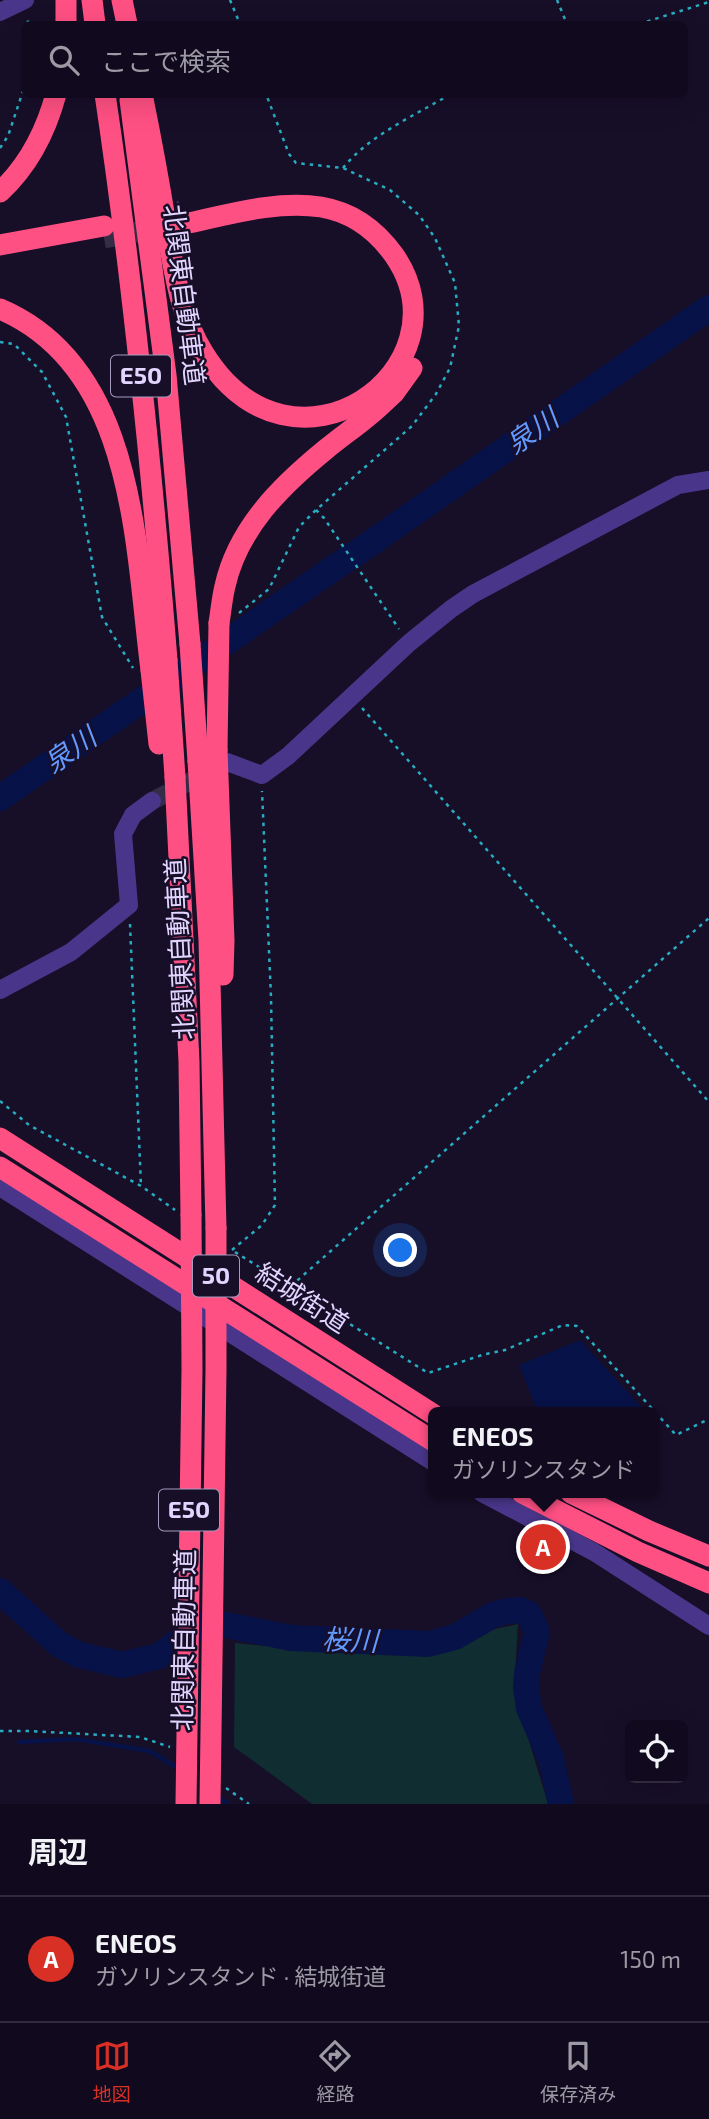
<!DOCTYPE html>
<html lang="ja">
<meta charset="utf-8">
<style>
:root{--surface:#110a1e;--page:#1e182b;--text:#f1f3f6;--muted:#9c9aa4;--line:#302b3c;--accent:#d93025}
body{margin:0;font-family:"Exo 2","Noto Sans JP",sans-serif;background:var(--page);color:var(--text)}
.controls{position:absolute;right:21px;bottom:21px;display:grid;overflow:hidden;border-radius:10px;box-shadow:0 7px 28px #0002}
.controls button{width:63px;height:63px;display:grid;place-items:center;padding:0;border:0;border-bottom:2px solid var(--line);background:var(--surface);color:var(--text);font:35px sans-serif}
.you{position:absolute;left:401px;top:1251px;width:24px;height:24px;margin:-18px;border:5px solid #fff;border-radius:50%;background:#1a73e8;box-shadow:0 0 0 10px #1a73e833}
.badge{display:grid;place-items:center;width:46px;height:46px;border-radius:50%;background:var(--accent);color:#fff;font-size:23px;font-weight:700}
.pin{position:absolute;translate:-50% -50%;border:4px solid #fff;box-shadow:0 2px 7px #0006}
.popup{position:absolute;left:428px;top:1407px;width:231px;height:91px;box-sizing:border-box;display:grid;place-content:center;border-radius:10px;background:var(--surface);filter:drop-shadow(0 2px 5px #0005);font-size:23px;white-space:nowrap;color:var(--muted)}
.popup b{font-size:26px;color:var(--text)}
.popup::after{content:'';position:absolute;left:50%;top:100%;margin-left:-14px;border:14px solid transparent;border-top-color:var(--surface)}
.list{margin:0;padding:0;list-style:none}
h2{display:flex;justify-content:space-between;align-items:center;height:91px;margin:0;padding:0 28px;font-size:30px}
h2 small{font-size:23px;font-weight:400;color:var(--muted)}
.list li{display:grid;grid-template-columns:46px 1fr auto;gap:21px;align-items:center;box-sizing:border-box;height:126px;padding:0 28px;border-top:2px solid var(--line)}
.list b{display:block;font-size:26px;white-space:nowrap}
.list p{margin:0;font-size:23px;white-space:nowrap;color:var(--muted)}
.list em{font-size:23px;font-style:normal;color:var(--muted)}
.icon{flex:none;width:38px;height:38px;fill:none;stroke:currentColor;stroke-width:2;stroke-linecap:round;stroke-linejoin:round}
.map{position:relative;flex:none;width:709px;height:1804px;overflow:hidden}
.search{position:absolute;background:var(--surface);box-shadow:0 7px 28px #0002;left:21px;right:21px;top:21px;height:77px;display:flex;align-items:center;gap:18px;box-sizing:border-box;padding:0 24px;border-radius:10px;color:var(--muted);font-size:26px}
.sheet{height:217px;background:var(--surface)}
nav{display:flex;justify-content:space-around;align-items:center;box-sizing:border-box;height:98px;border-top:2px solid var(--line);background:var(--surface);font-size:19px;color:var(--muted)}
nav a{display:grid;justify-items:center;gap:4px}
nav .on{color:var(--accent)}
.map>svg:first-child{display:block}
</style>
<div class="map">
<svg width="709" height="1804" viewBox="0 0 709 1804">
<rect width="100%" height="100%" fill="#170e28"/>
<path fill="#102d32" d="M518 1624 514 1691 548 1804H312L234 1747 235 1643 345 1653 454 1649 495 1629Z"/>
<path fill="#071248" d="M580 1340 646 1412H538L519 1365Z"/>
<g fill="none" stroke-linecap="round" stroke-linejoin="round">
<g stroke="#071248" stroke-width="4.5">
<path d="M19 1742 75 1739 150 1751 179 1769"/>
<path d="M217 1796 228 1804"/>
</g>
<g stroke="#071248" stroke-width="26">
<path d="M355 554 709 308"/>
<path d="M0 798 347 559"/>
<path d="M0 1591 60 1645 80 1655 122 1665 159 1656 198 1627 206 1624 226 1625 291 1638 428 1644 455 1637 493 1615 507 1611 520 1610 529 1614 537 1632 527 1673 526 1688 529 1708 551 1759 561 1804"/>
</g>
<path stroke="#352c48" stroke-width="18" stroke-dasharray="18 9" stroke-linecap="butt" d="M152 801 208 772"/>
<g stroke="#352c48" stroke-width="21" stroke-dasharray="21 10" stroke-linecap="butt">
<path d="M148 218 181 211"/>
<path d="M104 238 165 227"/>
</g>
<g stroke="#27adc1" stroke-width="2.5" stroke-dasharray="3.5 5" stroke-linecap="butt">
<path d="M230 0 240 24"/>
<path d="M557 0 567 24"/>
<path d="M28 24V17"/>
<path d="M639 24 709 2"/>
<path d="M0 148 8 136 24 88"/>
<path d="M343 168C368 136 417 114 451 94"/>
<path d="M0 342 14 344 42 372 66 417 102 617 133 668"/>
<path d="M316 510 324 518 399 629"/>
<path d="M239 613 269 589 299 527 316 510 412 426 436 394 450 368 459 326 455 283 435 238 419 215 390 190 343 168 296 163 289 154 266 94"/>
<path d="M362 708 709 1102"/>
<path d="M130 924 141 1186"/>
<path d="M0 1101 29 1125 141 1186 175 1210"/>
<path d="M232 1250 262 1225 275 1205 271 997 262 791"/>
<path d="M235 1252 428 1373 482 1355 505 1350 563 1325 577 1326 676 1435 709 1419"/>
<path d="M291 1286 709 918"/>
<path d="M0 1731H29L140 1737 170 1747"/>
<path d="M226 1788 249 1804"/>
</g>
<g stroke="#49368a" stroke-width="18">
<path d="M0 12 25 0"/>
<path d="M227 762 262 775 288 756 409 643 451 609 473 594 678 485 709 480"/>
<path d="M0 990 71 952 129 905 123 834 133 815 152 801"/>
<path d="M0 1187 433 1462"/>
<path d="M482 1493 594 1552 709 1626"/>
</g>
<g stroke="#ff5083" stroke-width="21">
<path d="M66 0V24"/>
<path d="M92 0 95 24"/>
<path d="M122 0 127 24"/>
<path d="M105 94C133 282 152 471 167 660"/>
<path d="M142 94C151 138 159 181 166 225 174 268 179 314 203 352 293 499 472 367 394 255 376 230 351 212 321 207 276 200 227 215 184 224"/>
<path d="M130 100 166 375 190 644"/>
<path d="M0 192C28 166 46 131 56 94"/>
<path d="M0 245 104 226"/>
<path d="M0 309C136 367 135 546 151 670"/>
<path d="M219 623C221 611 222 598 225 586 238 528 281 486 325 450 343 435 363 422 380 406L394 393 412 368"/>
<path d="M217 750 224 941 223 975"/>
<path d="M198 761 209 940 216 1228"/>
<path d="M175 777 189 1062 191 1215"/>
<path d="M0 1138 433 1414"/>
<path d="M0 1167 433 1441"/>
<path d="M522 1493 638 1552 709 1583"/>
<path d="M571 1493 649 1531 709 1556"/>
</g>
<g stroke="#ff5083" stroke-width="21">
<path d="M190 644 198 761"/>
<path d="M167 660 175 777"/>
<path d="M151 670 159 744"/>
<path d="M217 750 219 623"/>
<path d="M186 1804 192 1369 191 1215"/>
<path d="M210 1804 216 1370V1228"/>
</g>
</g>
<g text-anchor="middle" stroke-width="5" stroke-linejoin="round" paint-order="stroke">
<g fill="#170e28" stroke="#a599be" stroke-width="2">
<rect x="111" y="355.5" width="60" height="41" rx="5"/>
<rect x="193" y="1255.5" width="46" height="41" rx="5"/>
<rect x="159" y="1489.5" width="60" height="41" rx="5"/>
</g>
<g font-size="24" font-weight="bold" fill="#e2d5ff">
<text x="141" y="384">E50</text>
<text x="216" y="1284">50</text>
<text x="189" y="1518">E50</text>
</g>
<g font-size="26" fill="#e2d5ff" stroke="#170e28">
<text transform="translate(184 295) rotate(83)" y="9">北関東自動車道</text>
<text transform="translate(180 949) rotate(-93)" y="9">北関東自動車道</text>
<text transform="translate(302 1298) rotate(33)" y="9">結城街道</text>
<text transform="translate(184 1640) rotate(-89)" y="9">北関東自動車道</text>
</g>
<g font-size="28" font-style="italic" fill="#6399ff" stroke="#170e28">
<text transform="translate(532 431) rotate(-35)" y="10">泉川</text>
<text transform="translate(70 750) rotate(-35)" y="10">泉川</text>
<text transform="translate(350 1640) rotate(2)" y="10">桜川</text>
</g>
</g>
</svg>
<div class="controls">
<button><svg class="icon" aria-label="locate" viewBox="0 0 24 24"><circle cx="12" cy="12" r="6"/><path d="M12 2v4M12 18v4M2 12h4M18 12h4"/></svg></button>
</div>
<div class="you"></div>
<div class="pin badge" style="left:543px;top:1547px">A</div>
<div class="popup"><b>ENEOS</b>ガソリンスタンド</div>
<div class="search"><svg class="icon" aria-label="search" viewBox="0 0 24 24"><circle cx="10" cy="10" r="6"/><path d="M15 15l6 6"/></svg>ここで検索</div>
</div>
<section class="sheet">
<h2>周辺<small></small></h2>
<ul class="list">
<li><span class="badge">A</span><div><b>ENEOS</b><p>ガソリンスタンド · 結城街道</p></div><em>150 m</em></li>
</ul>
</section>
<nav>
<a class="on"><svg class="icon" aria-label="map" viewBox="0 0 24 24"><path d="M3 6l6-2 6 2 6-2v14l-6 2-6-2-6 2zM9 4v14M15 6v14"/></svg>地図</a>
<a><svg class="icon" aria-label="directions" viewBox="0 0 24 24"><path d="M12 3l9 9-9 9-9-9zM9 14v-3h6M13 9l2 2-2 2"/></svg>経路</a>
<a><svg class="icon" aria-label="saved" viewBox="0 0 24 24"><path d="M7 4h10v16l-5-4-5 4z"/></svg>保存済み</a>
</nav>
